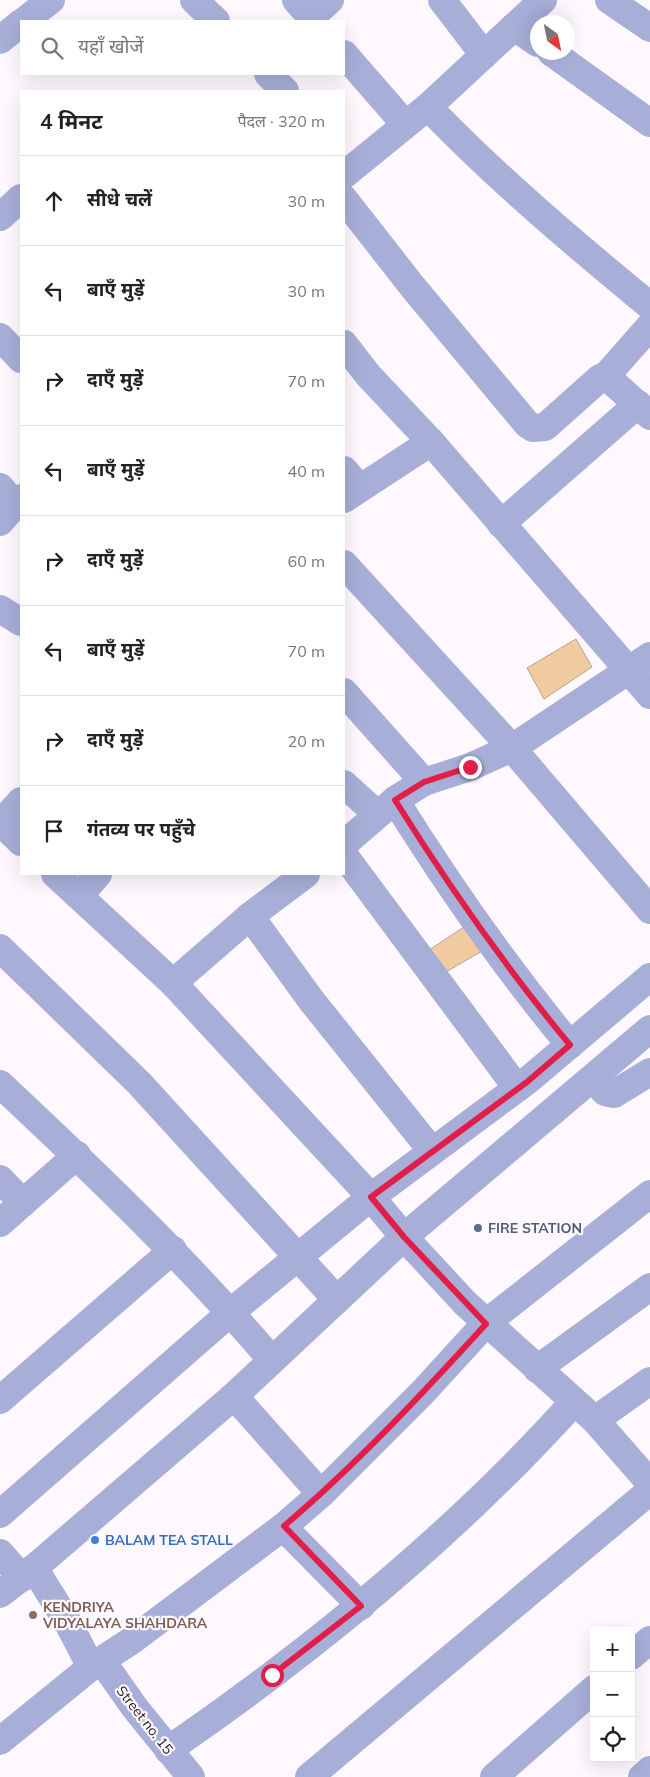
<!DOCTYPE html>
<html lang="hi">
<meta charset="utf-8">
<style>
:root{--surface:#fff;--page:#f6f6f6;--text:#222;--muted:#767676;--line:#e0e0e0}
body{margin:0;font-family:Mulish,"Noto Sans Devanagari",sans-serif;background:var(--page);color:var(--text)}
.controls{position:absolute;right:15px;bottom:15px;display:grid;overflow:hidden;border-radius:0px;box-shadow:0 5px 20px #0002}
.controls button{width:45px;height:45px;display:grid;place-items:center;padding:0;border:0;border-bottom:1px solid var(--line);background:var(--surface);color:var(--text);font:25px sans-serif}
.compass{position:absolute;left:530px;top:15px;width:45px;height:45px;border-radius:50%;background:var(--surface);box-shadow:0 5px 20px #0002;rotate:147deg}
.stop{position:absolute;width:15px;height:15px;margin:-11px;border:4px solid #e11d48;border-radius:50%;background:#fff}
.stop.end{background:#e11d48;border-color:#fff;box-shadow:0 1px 5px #0008}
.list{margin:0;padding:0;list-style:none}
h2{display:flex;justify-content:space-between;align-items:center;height:65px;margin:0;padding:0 20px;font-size:21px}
h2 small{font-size:16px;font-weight:400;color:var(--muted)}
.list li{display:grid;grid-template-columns:32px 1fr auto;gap:15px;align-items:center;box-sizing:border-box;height:90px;padding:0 20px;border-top:1px solid var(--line)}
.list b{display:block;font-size:19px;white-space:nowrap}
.list em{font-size:16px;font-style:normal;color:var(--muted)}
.icon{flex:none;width:28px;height:28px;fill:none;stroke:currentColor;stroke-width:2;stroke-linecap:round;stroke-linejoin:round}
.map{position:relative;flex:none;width:650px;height:1777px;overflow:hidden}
.search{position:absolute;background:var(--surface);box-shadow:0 5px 20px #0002;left:20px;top:20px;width:325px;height:55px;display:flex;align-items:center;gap:12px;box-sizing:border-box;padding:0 18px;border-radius:0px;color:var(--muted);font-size:19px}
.panel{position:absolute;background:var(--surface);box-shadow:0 5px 20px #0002;left:20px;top:90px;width:325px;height:785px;border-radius:0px}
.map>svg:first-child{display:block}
</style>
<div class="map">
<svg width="650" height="1777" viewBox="0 0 650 1777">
<rect width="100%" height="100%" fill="#fff8ff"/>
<g fill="#efcb9f" stroke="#b2a493">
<path d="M576 639 592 667 544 699 527 668Z"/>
<path d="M467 925 482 951 439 976 423 954Z"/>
</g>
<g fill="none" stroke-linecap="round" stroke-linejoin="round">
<g stroke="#a7afd8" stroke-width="28">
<path d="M194 0 216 21"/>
<path d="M296 0 315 21"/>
<path d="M442 0 484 55"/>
<path d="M609 0 650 28"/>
<path d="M311 17 330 0"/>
<path d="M24 21 51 0"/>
<path d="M514 27 538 43"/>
<path d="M0 40 21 23"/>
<path d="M551 52 650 123"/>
<path d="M344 54 405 124"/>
<path d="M268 74 285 91"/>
<path d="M430 105 433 112C501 182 575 244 650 306"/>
<path d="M344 175 430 105 543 0"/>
<path d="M344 199 412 286 527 424 533 428 545 427 600 378 606 376 650 416"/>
<path d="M0 217 21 198"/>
<path d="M0 337 21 359"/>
<path d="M344 344 368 375 431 442 650 695"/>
<path d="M606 376 650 326"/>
<path d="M344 470 359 487"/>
<path d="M0 487 15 505"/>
<path d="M344 499 431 442"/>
<path d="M0 522 21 498"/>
<path d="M501 524 638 404"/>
<path d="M344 564 512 748 650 910"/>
<path d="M0 609 21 622"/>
<path d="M344 692 424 782"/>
<path d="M344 784 377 814"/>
<path d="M395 800C448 885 506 968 570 1045"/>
<path d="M0 822 21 842"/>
<path d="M1 823 21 801"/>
<path d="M344 844 395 800 424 782 470 767 512 748 650 656"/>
<path d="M344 855 517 1088"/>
<path d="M55 874 173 983 371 1197 404 1237 465 1303 595 1420 650 1483"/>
<path d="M79 896 98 874"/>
<path d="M250 916 311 1000 432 1151"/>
<path d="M0 948 139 1083 337 1300"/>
<path d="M173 983 250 916 306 874"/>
<path d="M593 1079 605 1092 614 1094 650 1072"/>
<path d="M0 1084C94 1172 187 1261 271 1359"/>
<path d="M0 1179 23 1203"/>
<path d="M0 1223 77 1155"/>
<path d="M537 1369 650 1287"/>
<path d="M234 1396 321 1494"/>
<path d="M0 1400 173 1250"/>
<path d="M595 1420 650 1381"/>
<path d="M0 1514 231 1312 371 1197 527 1081 650 977"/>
<path d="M283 1527 361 1606"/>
<path d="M0 1553 22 1578"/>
<path d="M34 1568 67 1621 91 1667"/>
<path d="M0 1594 34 1568 234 1396 404 1237 650 1029"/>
<path d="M631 1656 650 1640"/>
<path d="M102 1661 135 1708 191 1777"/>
<path d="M0 1741 91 1667 131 1641 283 1527 321 1494 422 1393 486 1323 650 1194"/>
<path d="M168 1750C316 1648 454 1535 574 1402"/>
<path d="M309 1777 650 1491"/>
<path d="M494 1777 594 1689"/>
<path d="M642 1777 650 1770"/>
</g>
</g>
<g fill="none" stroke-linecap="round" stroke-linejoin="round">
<path stroke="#e11d48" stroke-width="6" d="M272 1675 361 1606 284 1526C356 1465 422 1394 486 1324L404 1237 371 1197 527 1082 570 1045C506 968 448 885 395 800L424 782 470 767"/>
</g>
<circle fill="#5c6f8a" stroke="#fff8ff" stroke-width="2" cx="478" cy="1228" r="5"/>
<circle fill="#3f7fe0" stroke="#fff8ff" stroke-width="2" cx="95" cy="1540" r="5"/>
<circle fill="#8d6e63" stroke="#fff8ff" stroke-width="2" cx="33" cy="1615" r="5"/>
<g text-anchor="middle" stroke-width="4.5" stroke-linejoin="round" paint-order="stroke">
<g font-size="14" font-weight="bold" fill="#4e5e75" stroke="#fff8ff" text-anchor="start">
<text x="488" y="1233">FIRE STATION</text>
</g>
<g font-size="14" font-weight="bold" fill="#366cbe" stroke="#fff8ff" text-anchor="start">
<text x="105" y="1545">BALAM TEA STALL</text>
</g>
<g font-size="14" font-weight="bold" fill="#785e54" stroke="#fff8ff" text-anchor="start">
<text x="43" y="1612">KENDRIYA<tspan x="43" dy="16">VIDYALAYA SHAHDARA</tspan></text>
</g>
<g font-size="14" fill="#201a1f" stroke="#fff8ff">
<text transform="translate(145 1720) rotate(52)" y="5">Street no. 15</text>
</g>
</g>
</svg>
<div class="controls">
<button>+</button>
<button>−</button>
<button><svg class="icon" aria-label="locate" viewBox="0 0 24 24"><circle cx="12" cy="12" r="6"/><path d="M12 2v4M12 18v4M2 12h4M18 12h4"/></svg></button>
</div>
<svg class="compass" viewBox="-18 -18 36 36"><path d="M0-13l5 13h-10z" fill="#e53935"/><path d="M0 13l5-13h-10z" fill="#767676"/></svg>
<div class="stop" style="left:272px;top:1675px"></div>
<div class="stop end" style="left:470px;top:767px"></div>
<div class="search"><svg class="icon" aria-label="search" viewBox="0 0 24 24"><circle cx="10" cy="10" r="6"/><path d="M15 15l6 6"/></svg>यहाँ खोजें</div>
<section class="panel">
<h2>4 मिनट<small>पैदल · 320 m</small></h2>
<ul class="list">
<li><svg class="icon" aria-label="ahead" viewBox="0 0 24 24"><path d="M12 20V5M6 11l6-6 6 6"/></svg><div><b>सीधे चलें</b></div><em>30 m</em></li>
<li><svg class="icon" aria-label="left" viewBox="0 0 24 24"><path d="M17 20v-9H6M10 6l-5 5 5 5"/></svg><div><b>बाएँ मुड़ें</b></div><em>30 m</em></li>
<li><svg class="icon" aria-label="right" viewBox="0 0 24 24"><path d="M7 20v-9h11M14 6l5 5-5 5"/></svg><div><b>दाएँ मुड़ें</b></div><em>70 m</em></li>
<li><svg class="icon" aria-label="left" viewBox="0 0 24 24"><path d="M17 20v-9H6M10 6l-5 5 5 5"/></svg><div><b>बाएँ मुड़ें</b></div><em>40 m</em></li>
<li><svg class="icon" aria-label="right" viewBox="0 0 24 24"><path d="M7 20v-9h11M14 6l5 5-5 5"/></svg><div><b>दाएँ मुड़ें</b></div><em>60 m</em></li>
<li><svg class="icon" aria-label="left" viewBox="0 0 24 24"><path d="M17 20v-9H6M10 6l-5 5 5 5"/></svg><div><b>बाएँ मुड़ें</b></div><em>70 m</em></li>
<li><svg class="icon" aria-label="right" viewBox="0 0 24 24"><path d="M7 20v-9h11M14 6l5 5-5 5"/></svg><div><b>दाएँ मुड़ें</b></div><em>20 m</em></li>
<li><svg class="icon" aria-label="arrive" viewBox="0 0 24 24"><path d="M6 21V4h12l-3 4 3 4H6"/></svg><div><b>गंतव्य पर पहुँचे</b></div></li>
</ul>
</section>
</div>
